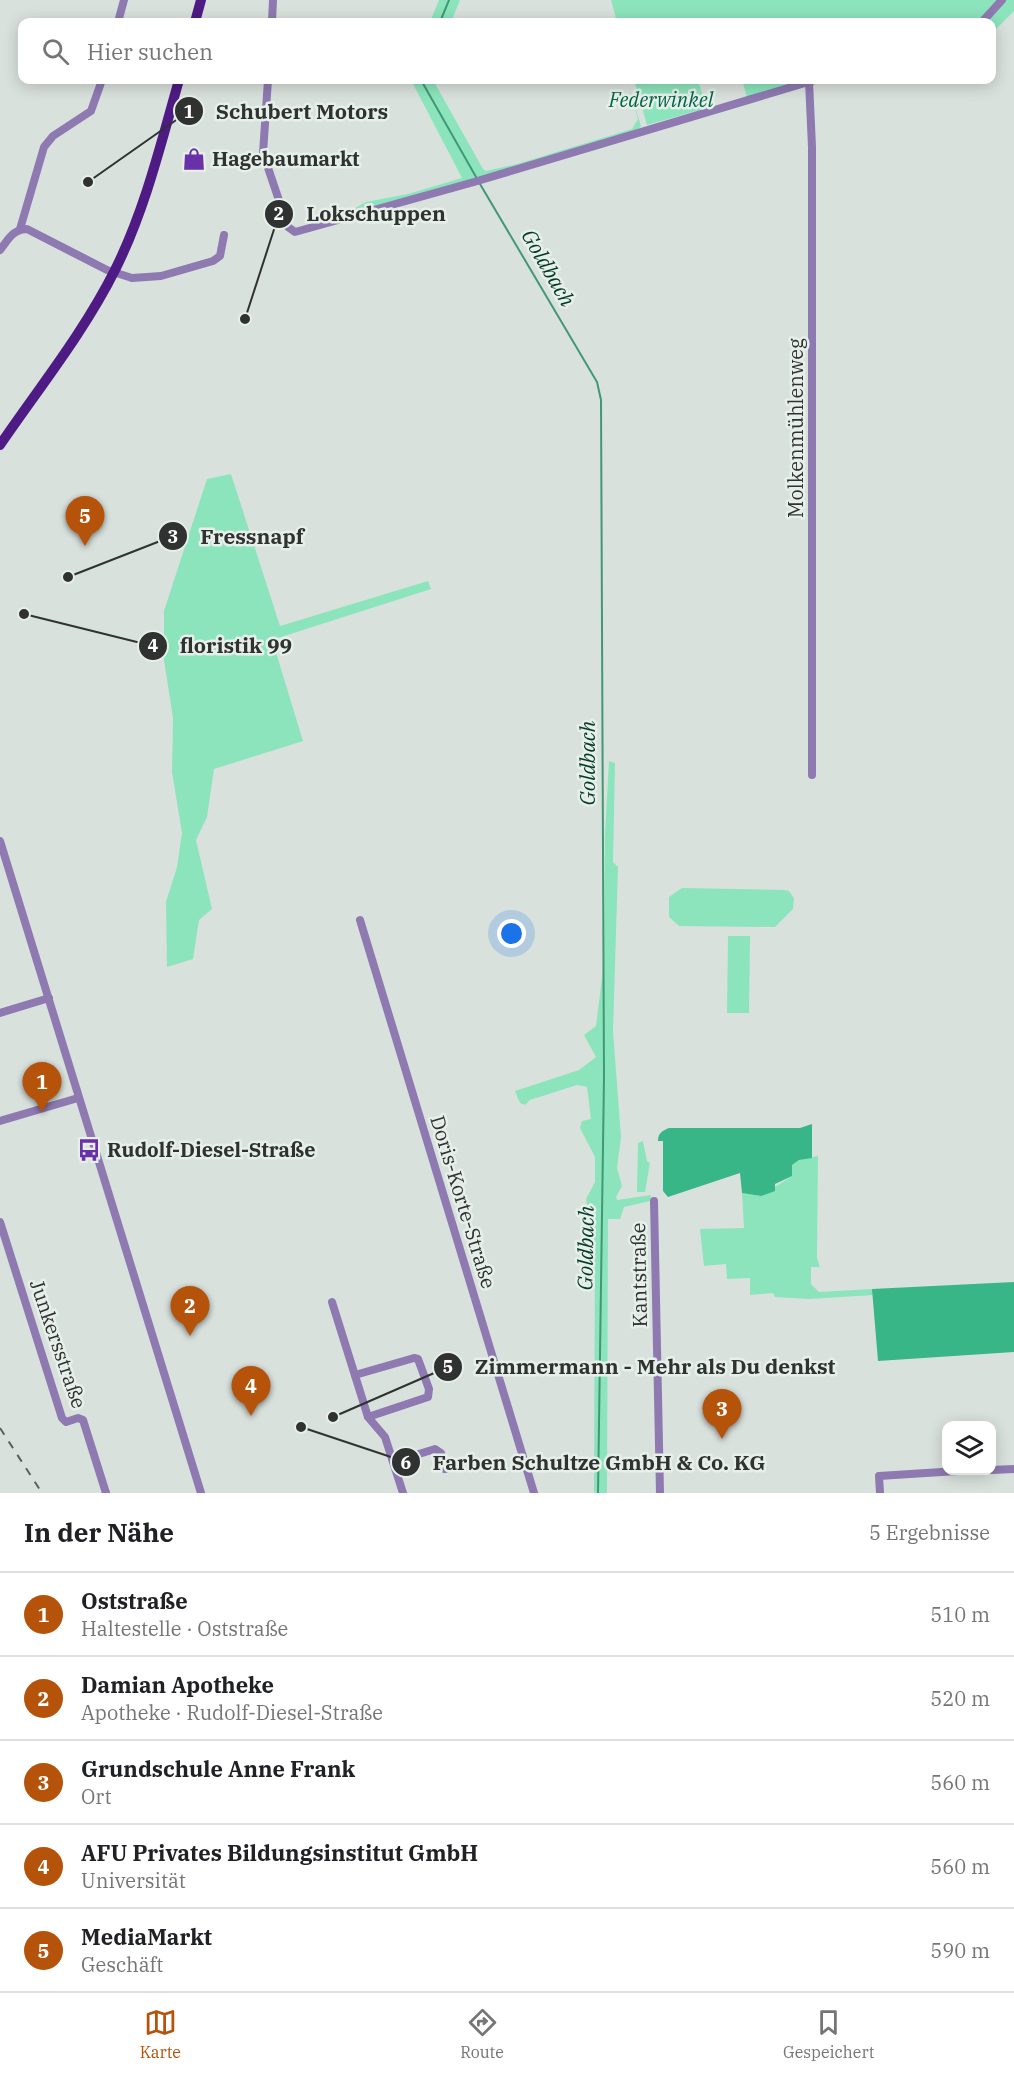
<!DOCTYPE html>
<html lang="de">
<meta charset="utf-8">
<style>
:root{--surface:#fff;--page:#f2f2f2;--text:#202124;--muted:#757577;--line:#e0e0e0;--accent:#b45309}
body{margin:0;font-family:"IBM Plex Serif",serif;background:var(--page);color:var(--text)}
.controls{position:absolute;right:18px;bottom:18px;display:grid;overflow:hidden;border-radius:12px;box-shadow:0 3px 15px #0003}
.controls button{width:54px;height:54px;display:grid;place-items:center;padding:0;border:0;border-bottom:2px solid var(--line);background:var(--surface);color:var(--text);font:30px sans-serif}
.you{position:absolute;left:512px;top:934px;width:21px;height:21px;margin:-15px;border:4px solid #fff;border-radius:50%;background:#1a73e8;box-shadow:0 0 0 9px #1a73e833}
.badge{display:grid;place-items:center;width:39px;height:39px;border-radius:50%;background:var(--accent);color:#fff;font-size:20px;font-weight:700}
.pin{position:absolute;translate:-50% -50px;filter:drop-shadow(0 2px 3px #0008)}
.pin::after{content:'';position:absolute;top:32px;width:21px;height:18px;background:inherit;clip-path:polygon(0 0,100% 0,50% 100%)}
.list{margin:0;padding:0;list-style:none}
h2{display:flex;justify-content:space-between;align-items:center;height:78px;margin:0;padding:0 24px;font-size:26px}
h2 small{font-size:20px;font-weight:400;color:var(--muted)}
.list li{display:grid;grid-template-columns:39px 1fr auto;gap:18px;align-items:center;box-sizing:border-box;height:84px;padding:0 24px;border-top:2px solid var(--line)}
.list b{display:block;font-size:22px;white-space:nowrap}
.list p{margin:0;font-size:20px;white-space:nowrap;color:var(--muted)}
.list em{font-size:20px;font-style:normal;color:var(--muted)}
.icon{flex:none;width:33px;height:33px;fill:none;stroke:currentColor;stroke-width:2;stroke-linecap:round;stroke-linejoin:round}
.map{position:relative;flex:none;width:1014px;height:1493px;overflow:hidden}
.search{position:absolute;background:var(--surface);box-shadow:0 3px 15px #0003;left:18px;right:18px;top:18px;height:66px;display:flex;align-items:center;gap:15px;box-sizing:border-box;padding:0 21px;border-radius:12px;color:var(--muted);font-size:22px}
.sheet{height:498px;background:var(--surface)}
nav{display:flex;justify-content:space-around;align-items:center;box-sizing:border-box;height:84px;border-top:2px solid var(--line);background:var(--surface);font-size:16px;color:var(--muted)}
nav a{display:grid;justify-items:center;gap:3px}
nav .on{color:var(--accent)}
.map>svg:first-child{display:block}
</style>
<div class="map">
<svg width="1014" height="1493" viewBox="0 0 1014 1493">
<rect width="100%" height="100%" fill="#d9e1dd"/>
<g fill="#8ce4bc">
<path d="M439 0H460L451 22H430Z"/>
<path d="M611 0H999L978 22H617Z"/>
<path d="M1006 0H1014V11L992 33V22H986Z"/>
<path d="M411 80H433L483 169 486 171 517 164 632 129 638 119 627 80 641 126 638 130 332 222 331 218H337L366 202 408 194 462 178Z"/>
<path d="M634 80H713L699 84 707 108 647 125Z"/>
<path d="M742 80H804L747 97Z"/>
<path d="M231 474 280 626 428 581 431 589 278 638 274 646 303 741 214 769 207 817 196 840 212 909 199 920 193 959 167 967 166 902 177 867 182 833 172 772 173 718 164 660V611L207 479Z"/>
<path d="M609 761 615 763 613 862 618 867 613 1031 621 1137 617 1168 622 1186 616 1197 617 1200 651 1195 650 1201 624 1207 620 1219H608L607 1493H594L595 1246 586 1199 595 1182V1157L580 1128 582 1121 591 1119 587 1087 577 1085 530 1100 525 1105 520 1103 515 1091 579 1070 596 1057 584 1035 596 1026 604 962 605 835Z"/>
<path d="M682 888 784 890 789 891 794 898 793 909 775 927 679 926 669 917V897Z"/>
<path d="M728 936H750L749 1013H727Z"/>
<path d="M643 1141 647 1161 650 1163 645 1192H637L638 1143Z"/>
<path d="M818 1156 817 1258 820 1267H811V1284L819 1292 872 1289 874 1295 809 1299 775 1297 773 1293 750 1295V1278L727 1279 726 1264 704 1266 700 1229 744 1228 742 1193 761 1196 792 1176V1165L799 1160Z"/>
</g>
<g fill="#39b687">
<path d="M812 1124V1158L799 1160 792 1165V1176L775 1184V1191L761 1196 742 1193 740 1173 668 1197 663 1191V1141H658C658 1133 662 1131 669 1128H800Z"/>
<path d="M1014 1282V1352L878 1361 872 1289Z"/>
</g>
<g fill="none" stroke-linecap="round" stroke-linejoin="round">
<g stroke="#419875" stroke-width="2">
<path d="M440 22 449 0"/>
<path d="M421 80 480 184 597 382 601 400 604 1077 598 1493"/>
</g>
<g stroke="#8e7ab1" stroke-width="8">
<path d="M118 22 124 0"/>
<path d="M272 22 273 0"/>
<path d="M982 22 1002 0"/>
<path d="M268 80 263 153 288 227 295 232 474 182 815 80"/>
<path d="M809 81 812 147V775"/>
<path d="M20 229 44 147 53 136 91 111 102 80"/>
<path d="M0 250C8 240 13 229 27 229L107 270 132 278 161 276 213 261 220 256 224 235"/>
<path d="M0 841 201 1493"/>
<path d="M360 920 534 1493"/>
<path d="M0 1013 49 998"/>
<path d="M0 1121 78 1098"/>
<path d="M654 1201 660 1493"/>
<path d="M0 1222 62 1418 66 1422 78 1418 83 1420 106 1493"/>
<path d="M332 1302 368 1417 385 1437 403 1493"/>
<path d="M355 1375 414 1358 418 1359 429 1389 428 1397 368 1417"/>
<path d="M393 1462 435 1449 441 1453 445 1469"/>
<path d="M992 1470 1014 1469"/>
<path d="M880 1493 879 1476 973 1470"/>
</g>
<g stroke="#4e1b84" stroke-width="10">
<path d="M195 22 201 0"/>
<path d="M0 445C39 388 84 332 115 270 145 210 161 143 179 80"/>
</g>
<path stroke="#5b5f5d" stroke-width="2" stroke-dasharray="8 8" stroke-linecap="butt" d="M0 1428 42 1493"/>
</g>
<defs>
<g id="shop-bare" transform="scale(1.8)"><path d="M-5-2.5h2.3a2.7 3.5 0 0 1 5.4 0H5L5.5 6h-11ZM-1.5-2.5h3a1.5 2.3 0 0 0-3 0Z" fill="#6831a8" stroke="#e7efea" stroke-width="2.5" paint-order="stroke"/></g>
<g id="bus-bare" transform="scale(1.8)"><path d="M-5-6H5V4H4V6H2V4H-2V6H-4V4H-5ZM-3.5-4V0h7V-4ZM-3.5 1.2v1.5H-2V1.2ZM2 1.2v1.5H3.5V1.2Z" fill="#6831a8" stroke="#e7efea" stroke-width="2.5" paint-order="stroke"/></g>
</defs>
<g fill-rule="evenodd">
<use href="#shop-bare" x="194" y="159"/>
<use href="#bus-bare" x="89" y="1150"/>
</g>
<g text-anchor="middle" stroke-width="5" stroke-linejoin="round" paint-order="stroke">
<g font-size="20" font-style="italic" fill="#006546" stroke="#e7efea">
<text x="661" y="107">Federwinkel</text>
</g>
<g font-size="20" font-weight="bold" fill="#2f3230" stroke="#e7efea" text-anchor="start">
<text x="212" y="166">Hagebaumarkt</text>
<text x="107" y="1157">Rudolf-Diesel-Straße</text>
</g>
<g font-size="20" fill="#2f3230" stroke="#e7efea">
<text transform="translate(796 428) rotate(-90)" y="7">Molkenmühlenweg</text>
<text transform="translate(463 1202) rotate(73)" y="7">Doris-Korte-Straße</text>
<text transform="translate(639 1275) rotate(-91)" y="7">Kantstraße</text>
<text transform="translate(58 1344) rotate(71)" y="7">Junkersstraße</text>
</g>
<g font-size="21" font-style="italic" fill="#043b28" stroke="#e7efea">
<text transform="translate(548 268) rotate(60)" y="7">Goldbach</text>
<text transform="translate(588 763) rotate(-90)" y="7">Goldbach</text>
<text transform="translate(586 1248) rotate(-89)" y="7">Goldbach</text>
</g>
</g>
<path fill="none" stroke="#2f3230" stroke-width="2" d="M88 182L189 111M245 319L279 214M68 577L173 536M24 614L153 646M333 1417L448 1367M301 1427L406 1462"/>
<g fill="#2f3230" stroke="#e7efea" stroke-width="2">
<circle cx="88" cy="182" r="6"/>
<circle cx="245" cy="319" r="6"/>
<circle cx="68" cy="577" r="6"/>
<circle cx="24" cy="614" r="6"/>
<circle cx="333" cy="1417" r="6"/>
<circle cx="301" cy="1427" r="6"/>
<circle cx="189" cy="111" r="15"/>
<circle cx="279" cy="214" r="15"/>
<circle cx="173" cy="536" r="15"/>
<circle cx="153" cy="646" r="15"/>
<circle cx="448" cy="1367" r="15"/>
<circle cx="406" cy="1462" r="15"/>
</g>
<g font-size="18" text-anchor="middle" font-weight="bold" fill="#fff">
<text x="189" y="118">1</text>
<text x="279" y="220">2</text>
<text x="173" y="543">3</text>
<text x="153" y="652">4</text>
<text x="448" y="1373">5</text>
<text x="406" y="1469">6</text>
</g>
<g font-size="21" text-anchor="middle" font-weight="bold" fill="#2f3230" stroke="#e7efea" stroke-width="5" stroke-linejoin="round" paint-order="stroke">
<text x="302" y="119">Schubert Motors</text>
<text x="376" y="221">Lokschuppen</text>
<text x="252" y="544">Fressnapf</text>
<text x="236" y="653">floristik 99</text>
<text x="655" y="1374">Zimmermann - Mehr als Du denkst</text>
<text x="599" y="1470">Farben Schultze GmbH &amp; Co. KG</text>
</g>
</svg>
<div class="controls">
<button><svg class="icon" aria-label="layers" viewBox="0 0 24 24"><path d="M12 4l9 5-9 5-9-5zM3 14l9 5 9-5"/></svg></button>
</div>
<div class="you"></div>
<div class="pin badge" style="left:42px;top:1112px">1</div>
<div class="pin badge" style="left:190px;top:1336px">2</div>
<div class="pin badge" style="left:722px;top:1439px">3</div>
<div class="pin badge" style="left:251px;top:1416px">4</div>
<div class="pin badge" style="left:85px;top:546px">5</div>
<div class="search"><svg class="icon" aria-label="search" viewBox="0 0 24 24"><circle cx="10" cy="10" r="6"/><path d="M15 15l6 6"/></svg>Hier suchen</div>
</div>
<section class="sheet">
<h2>In der Nähe<small>5 Ergebnisse</small></h2>
<ul class="list">
<li><span class="badge">1</span><div><b>Oststraße</b><p>Haltestelle · Oststraße</p></div><em>510 m</em></li>
<li><span class="badge">2</span><div><b>Damian Apotheke</b><p>Apotheke · Rudolf-Diesel-Straße</p></div><em>520 m</em></li>
<li><span class="badge">3</span><div><b>Grundschule Anne Frank</b><p>Ort</p></div><em>560 m</em></li>
<li><span class="badge">4</span><div><b>AFU Privates Bildungsinstitut GmbH</b><p>Universität</p></div><em>560 m</em></li>
<li><span class="badge">5</span><div><b>MediaMarkt</b><p>Geschäft</p></div><em>590 m</em></li>
</ul>
</section>
<nav>
<a class="on"><svg class="icon" aria-label="map" viewBox="0 0 24 24"><path d="M3 6l6-2 6 2 6-2v14l-6 2-6-2-6 2zM9 4v14M15 6v14"/></svg>Karte</a>
<a><svg class="icon" aria-label="directions" viewBox="0 0 24 24"><path d="M12 3l9 9-9 9-9-9zM9 14v-3h6M13 9l2 2-2 2"/></svg>Route</a>
<a><svg class="icon" aria-label="saved" viewBox="0 0 24 24"><path d="M7 4h10v16l-5-4-5 4z"/></svg>Gespeichert</a>
</nav>
